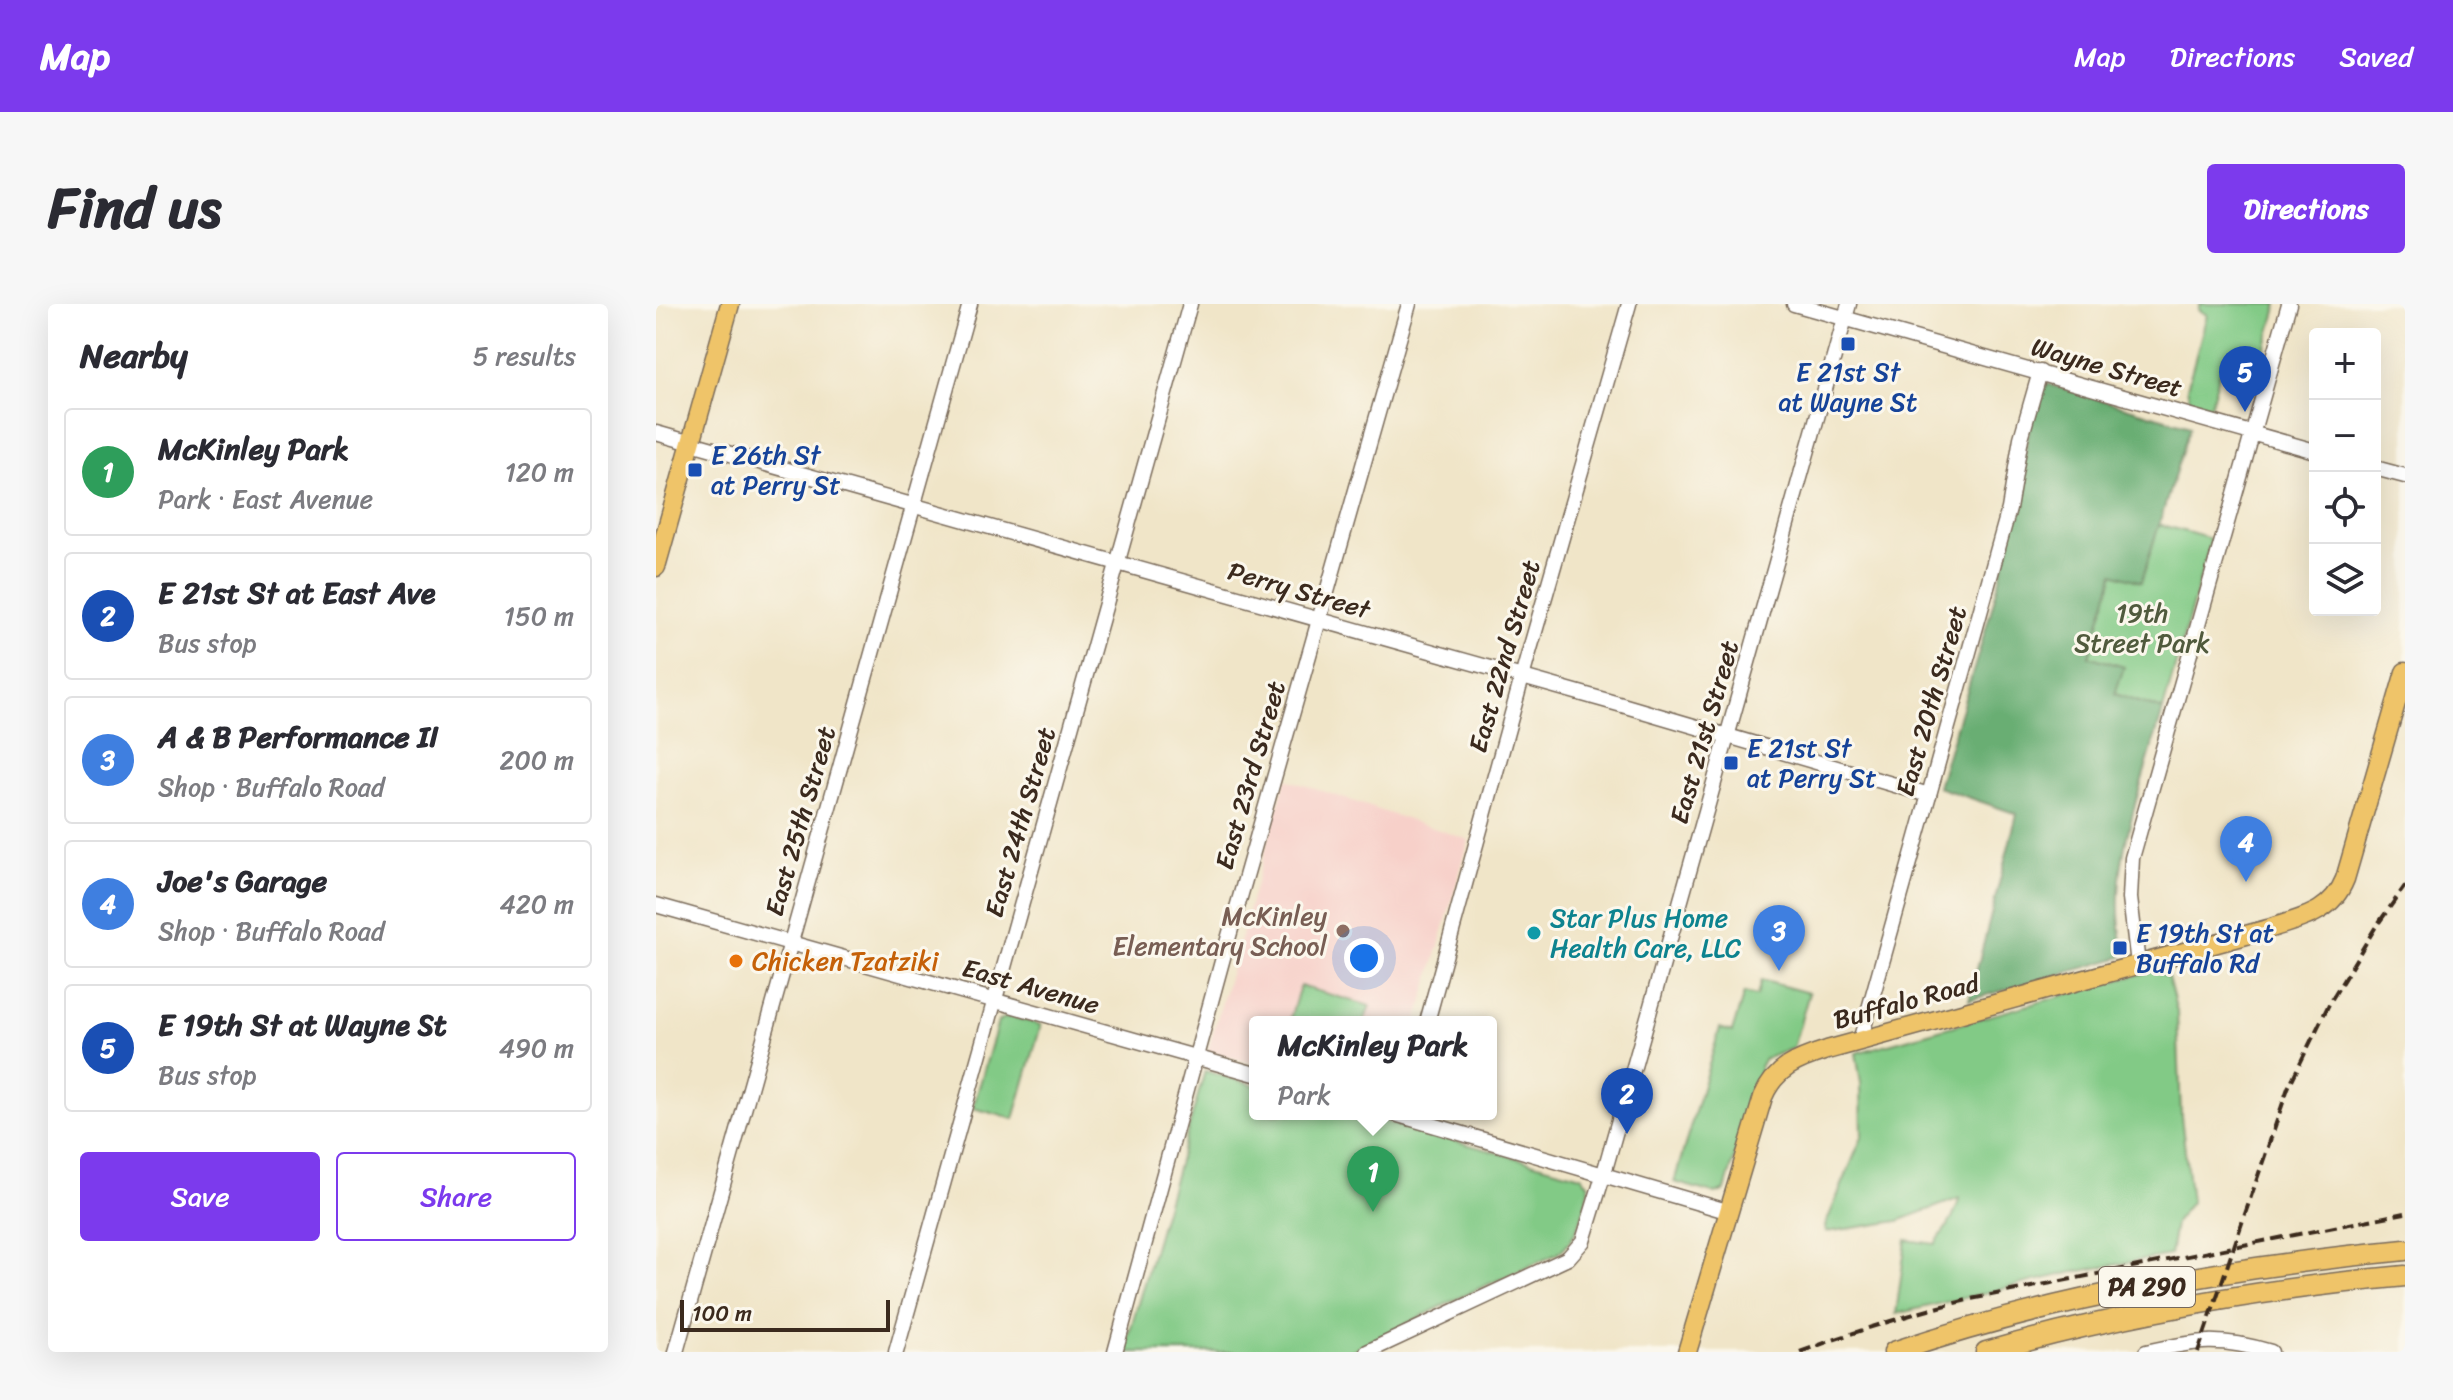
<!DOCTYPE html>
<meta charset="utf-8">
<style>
:root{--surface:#fff;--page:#f7f7f7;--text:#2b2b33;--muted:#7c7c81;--line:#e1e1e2;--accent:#7c3aed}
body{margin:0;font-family:Sriracha,sans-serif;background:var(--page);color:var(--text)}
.controls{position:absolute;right:24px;top:24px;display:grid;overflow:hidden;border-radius:8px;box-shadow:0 8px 32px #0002}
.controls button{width:72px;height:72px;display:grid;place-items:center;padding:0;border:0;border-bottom:2px solid var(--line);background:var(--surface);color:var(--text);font:40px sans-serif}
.scale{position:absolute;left:24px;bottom:20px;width:210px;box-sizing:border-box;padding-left:8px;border:4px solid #3b2a1e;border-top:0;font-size:22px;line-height:28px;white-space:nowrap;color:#3b2a1e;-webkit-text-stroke:6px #fbf7ec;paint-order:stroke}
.you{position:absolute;left:708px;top:654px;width:28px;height:28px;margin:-20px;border:6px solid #fff;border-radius:50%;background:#1a73e8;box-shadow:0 0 0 12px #1a73e833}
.badge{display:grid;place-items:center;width:52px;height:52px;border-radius:50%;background:var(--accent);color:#fff;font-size:26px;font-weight:700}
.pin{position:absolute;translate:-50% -66px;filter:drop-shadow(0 2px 4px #0008)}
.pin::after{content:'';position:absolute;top:42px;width:28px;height:24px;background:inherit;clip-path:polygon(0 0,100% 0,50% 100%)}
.popup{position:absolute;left:593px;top:712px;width:248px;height:104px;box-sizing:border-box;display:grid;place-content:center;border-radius:8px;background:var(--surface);filter:drop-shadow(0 2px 6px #0005);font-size:26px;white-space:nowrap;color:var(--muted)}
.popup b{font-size:30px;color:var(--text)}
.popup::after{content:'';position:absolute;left:50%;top:100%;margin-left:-16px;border:16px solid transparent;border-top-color:var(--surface)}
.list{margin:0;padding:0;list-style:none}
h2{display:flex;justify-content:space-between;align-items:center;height:104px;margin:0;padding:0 32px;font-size:34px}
h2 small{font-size:26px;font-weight:400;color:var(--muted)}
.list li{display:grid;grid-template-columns:52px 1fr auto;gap:24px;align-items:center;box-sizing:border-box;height:128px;margin:0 16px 16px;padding:0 16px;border:2px solid var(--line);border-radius:8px}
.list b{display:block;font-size:30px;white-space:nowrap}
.list p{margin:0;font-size:26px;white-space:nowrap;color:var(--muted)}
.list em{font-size:26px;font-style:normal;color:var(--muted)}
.actions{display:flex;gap:16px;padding:24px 32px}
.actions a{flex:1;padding:18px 0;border:2px solid var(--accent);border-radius:8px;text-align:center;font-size:28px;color:var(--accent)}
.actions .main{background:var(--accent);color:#fff}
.icon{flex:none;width:44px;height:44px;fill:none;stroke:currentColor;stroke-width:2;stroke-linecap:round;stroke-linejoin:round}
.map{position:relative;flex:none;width:1749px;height:1048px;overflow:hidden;border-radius:8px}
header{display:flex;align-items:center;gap:48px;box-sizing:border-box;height:112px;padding:0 40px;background:var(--accent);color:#fff}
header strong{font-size:38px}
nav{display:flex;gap:44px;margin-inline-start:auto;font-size:28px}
.intro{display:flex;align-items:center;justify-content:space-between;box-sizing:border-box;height:192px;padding:0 48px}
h1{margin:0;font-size:56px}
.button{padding:20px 36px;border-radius:8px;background:var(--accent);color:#fff;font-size:28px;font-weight:700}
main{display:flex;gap:48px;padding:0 48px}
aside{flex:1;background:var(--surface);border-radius:8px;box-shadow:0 8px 32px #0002}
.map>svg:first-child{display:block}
</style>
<header>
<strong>Map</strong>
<nav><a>Map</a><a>Directions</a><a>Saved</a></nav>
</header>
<div class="intro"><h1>Find us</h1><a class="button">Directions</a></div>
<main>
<aside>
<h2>Nearby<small>5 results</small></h2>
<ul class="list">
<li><span class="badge" style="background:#2e9e5b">1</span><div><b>McKinley Park</b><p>Park · East Avenue</p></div><em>120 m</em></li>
<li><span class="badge" style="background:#1a4fb4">2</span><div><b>E 21st St at East Ave</b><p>Bus stop</p></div><em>150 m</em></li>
<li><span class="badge" style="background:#3f7fe0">3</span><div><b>A &amp; B Performance II</b><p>Shop · Buffalo Road</p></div><em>200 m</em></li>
<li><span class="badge" style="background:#3f7fe0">4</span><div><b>Joe's Garage</b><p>Shop · Buffalo Road</p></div><em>420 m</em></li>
<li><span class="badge" style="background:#1a4fb4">5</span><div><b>E 19th St at Wayne St</b><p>Bus stop</p></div><em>490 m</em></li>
</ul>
<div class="actions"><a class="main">Save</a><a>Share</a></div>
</aside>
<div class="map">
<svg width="1749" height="1048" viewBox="0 0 1749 1048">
<rect width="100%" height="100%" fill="#fbf7ec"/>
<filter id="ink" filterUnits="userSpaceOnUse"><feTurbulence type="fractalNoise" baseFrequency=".0125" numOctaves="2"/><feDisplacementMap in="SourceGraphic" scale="16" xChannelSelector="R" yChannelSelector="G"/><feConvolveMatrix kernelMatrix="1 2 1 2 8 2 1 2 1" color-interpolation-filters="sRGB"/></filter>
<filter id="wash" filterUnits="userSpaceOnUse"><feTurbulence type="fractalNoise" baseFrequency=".006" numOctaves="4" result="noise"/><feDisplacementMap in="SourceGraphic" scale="32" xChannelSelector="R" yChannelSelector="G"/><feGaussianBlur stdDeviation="1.8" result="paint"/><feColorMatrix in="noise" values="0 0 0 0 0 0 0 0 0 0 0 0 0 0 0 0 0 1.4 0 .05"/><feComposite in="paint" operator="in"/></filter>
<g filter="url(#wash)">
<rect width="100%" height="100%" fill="#f0e5c8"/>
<path fill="#f7d0c9" d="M630 475 813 536 761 718H599V760L552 747Z"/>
<g fill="#82ca86" stroke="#5e7a52" stroke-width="2">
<path d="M1544 0H1622L1604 63 1568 53 1553 107 1535 102 1531 84 1551 11 1542 6Z"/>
<path d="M1503 220 1555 235 1507 406 1459 390 1433 353 1458 269 1485 278Z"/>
<path d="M1499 666 1512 673 1521 708 1525 812 1535 898 1519 919 1514 951 1413 969 1240 1010 1250 936 1279 940 1296 915 1304 894 1242 917 1170 928 1169 922 1206 833 1205 779 1200 749Z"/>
<path d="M1105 676 1153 689 1137 744 1109 755 1105 761 1069 886 1060 890 1018 878 1064 724 1076 728 1088 689 1101 692Z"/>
<path d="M644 682 714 702 708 718H633Z"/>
<path d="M355 713 385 721 358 815 317 804 342 718 348 714Z"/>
<path d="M549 767 599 781V810H702L925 872 932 879 933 884C928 909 922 934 901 950L815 988 693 1048H468Z"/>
</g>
<path fill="#69ae73" stroke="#526c48" stroke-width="2" d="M1391 80 1534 122 1485 278 1458 269 1433 352 1468 363 1459 390 1507 406C1486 483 1449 567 1468 647L1466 653 1313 696 1361 510 1282 483C1310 387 1344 290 1363 192 1368 168 1373 93 1391 80Z"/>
</g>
<g filter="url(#ink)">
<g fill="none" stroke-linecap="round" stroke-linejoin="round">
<g stroke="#7a6b5a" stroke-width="17">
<g id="minor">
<path d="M1138 0 1659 147"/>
<path d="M0 129 966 401 1273 491"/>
<path d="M1719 164 1749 172"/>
<path d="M0 601 599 770"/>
<path d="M1482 660 1474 594 1476 554 1633 0"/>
<path d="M771 718 870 359 973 0"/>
<path d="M1204 737 1353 205 1365 134 1384 68"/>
<path d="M739 810 1074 908"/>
<path d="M20 1048 314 0"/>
<path d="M240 1048 534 0"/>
<path d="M459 1048 571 639 753 0"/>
<path d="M711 1048 912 954 927 937 948 869 1193 0"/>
<path d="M1490 1048C1541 1036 1564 1033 1615 1048"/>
</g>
</g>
<g stroke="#7a6b5a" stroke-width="21">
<g id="major">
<path d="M0 263 74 0"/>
<path d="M1031 1048 1107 793C1119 764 1142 755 1171 746L1612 625C1645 614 1675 610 1689 575L1749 368"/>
</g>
</g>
<g stroke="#7a6b5a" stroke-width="23">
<g id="highway">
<path d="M1238 1048C1402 992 1577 963 1749 946"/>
<path d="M1330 1048C1466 1009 1608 985 1749 972"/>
</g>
</g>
<use href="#minor" stroke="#fff" stroke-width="14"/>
<use href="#major" stroke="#efc469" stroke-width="18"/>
<use href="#highway" stroke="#efc469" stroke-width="20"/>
<g stroke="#3b2a1e" stroke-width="4" stroke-dasharray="12 6" stroke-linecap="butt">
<path d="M1144 1048C1200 1027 1257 1009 1315 995L1749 909"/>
<path d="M1542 1048 1632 784 1674 698 1719 624 1749 582"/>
</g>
</g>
</g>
<g fill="#1a4fb4" stroke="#fbf7ec" stroke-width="3">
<rect x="1184" y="32" width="16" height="16" rx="4"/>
<rect x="31" y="158" width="16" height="16" rx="4"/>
<rect x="1067" y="451" width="16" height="16" rx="4"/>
<rect x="1456" y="636" width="16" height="16" rx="4"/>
</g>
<circle fill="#8d6e63" stroke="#fbf7ec" stroke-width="3" cx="687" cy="627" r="8"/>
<circle fill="#0f9aa8" stroke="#fbf7ec" stroke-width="3" cx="878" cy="629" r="8"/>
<circle fill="#e8710a" stroke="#fbf7ec" stroke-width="3" cx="80" cy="657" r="8"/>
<g text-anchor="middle" stroke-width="6" stroke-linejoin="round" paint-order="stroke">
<rect fill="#fbf7ec" stroke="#75685c" stroke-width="2" x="1443" y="963" width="96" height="40" rx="6"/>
<g font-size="24" font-weight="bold" fill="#3b2a1e">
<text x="1491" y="991">PA 290</text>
</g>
<g font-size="26" fill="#3b2a1e" stroke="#fbf7ec">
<text transform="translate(1451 63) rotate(16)" y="9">Wayne Street</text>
<text transform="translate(643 286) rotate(16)" y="9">Perry Street</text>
<text transform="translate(848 352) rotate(-74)" y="9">East 22nd Street</text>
<text transform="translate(1275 397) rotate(-74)" y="9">East 20th Street</text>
<text transform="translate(1048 428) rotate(-74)" y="9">East 21st Street</text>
<text transform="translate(594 471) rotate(-74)" y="9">East 23rd Street</text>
<text transform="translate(144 517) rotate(-74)" y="9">East 25th Street</text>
<text transform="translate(364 518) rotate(-74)" y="9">East 24th Street</text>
<text transform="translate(375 682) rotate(16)" y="9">East Avenue</text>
<text transform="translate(1250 697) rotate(-15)" y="9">Buffalo Road</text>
</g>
<g font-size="26" fill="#164399" stroke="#fbf7ec" text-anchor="start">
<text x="1192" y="77" text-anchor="middle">E 21st St<tspan x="1192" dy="30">at Wayne St</tspan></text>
<text x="55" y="160">E 26th St<tspan x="55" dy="30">at Perry St</tspan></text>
<text x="1091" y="453">E 21st St<tspan x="1091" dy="30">at Perry St</tspan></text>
<text x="1480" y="638">E 19th St at<tspan x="1480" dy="30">Buffalo Rd</tspan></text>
</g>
<g font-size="26" fill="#505a3d" stroke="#fbf7ec">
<text x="1486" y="318">19th<tspan x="1486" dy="30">Street Park</tspan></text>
</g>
<g font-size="26" fill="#785e54" stroke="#fbf7ec" text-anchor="end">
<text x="671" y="621">McKinley<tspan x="671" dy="30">Elementary School</tspan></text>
</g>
<g font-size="26" fill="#0d838f" stroke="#fbf7ec" text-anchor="start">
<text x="894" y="623">Star Plus Home<tspan x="894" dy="30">Health Care, LLC</tspan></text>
</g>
<g font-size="26" fill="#c56008" stroke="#fbf7ec" text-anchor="start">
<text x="96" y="666">Chicken Tzatziki</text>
</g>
</g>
</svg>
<div class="controls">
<button>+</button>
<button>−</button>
<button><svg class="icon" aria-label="locate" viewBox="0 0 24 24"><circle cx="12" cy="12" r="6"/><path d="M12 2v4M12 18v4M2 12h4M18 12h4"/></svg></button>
<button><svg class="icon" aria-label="layers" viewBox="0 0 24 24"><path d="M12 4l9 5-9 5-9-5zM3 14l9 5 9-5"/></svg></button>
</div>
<div class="scale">100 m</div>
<div class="you"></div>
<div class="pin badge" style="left:717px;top:908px;background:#2e9e5b">1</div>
<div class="popup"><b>McKinley Park</b>Park</div>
<div class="pin badge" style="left:971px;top:830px;background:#1a4fb4">2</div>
<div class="pin badge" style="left:1123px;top:667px;background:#3f7fe0">3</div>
<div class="pin badge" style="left:1590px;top:578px;background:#3f7fe0">4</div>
<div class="pin badge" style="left:1589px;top:108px;background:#1a4fb4">5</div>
</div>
</main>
